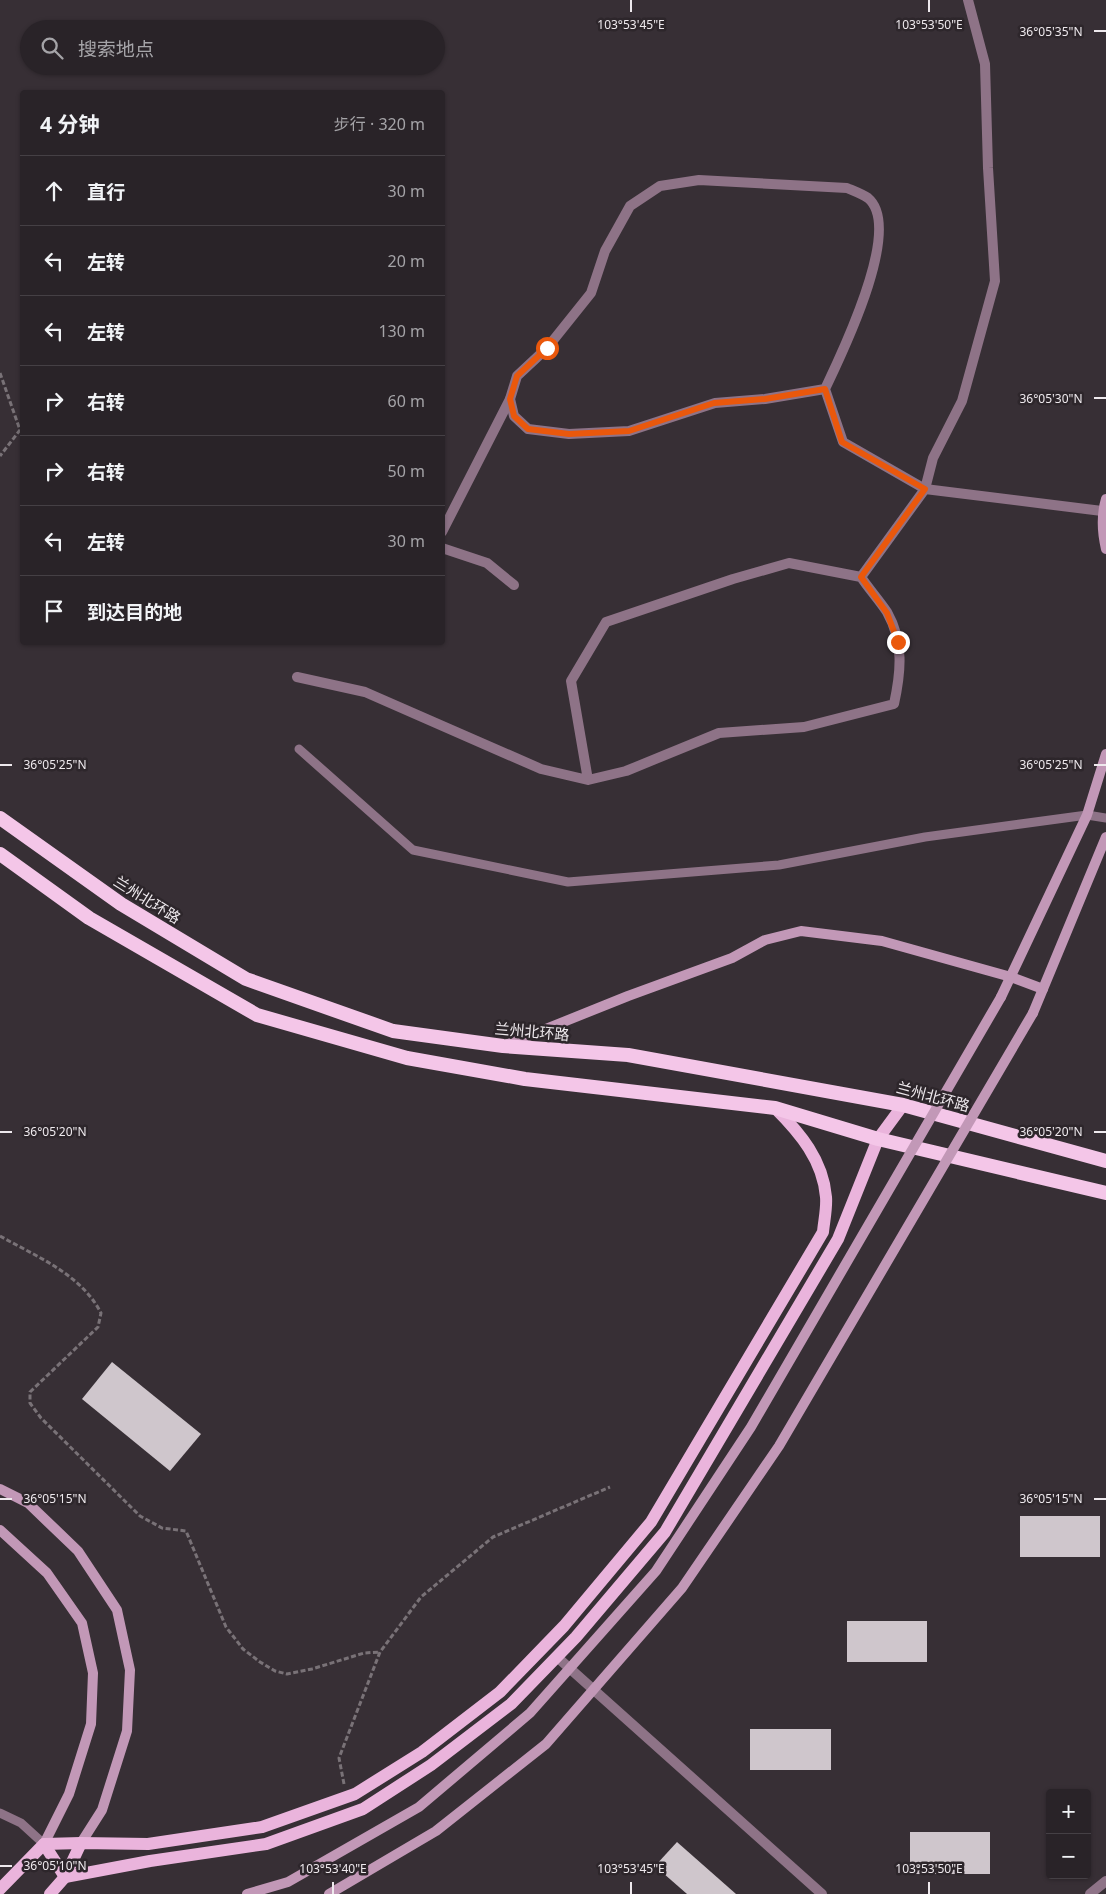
<!DOCTYPE html>
<html lang="zh">
<meta charset="utf-8">
<style>
:root{--surface:#292328;--page:#312b30;--text:#f1f3f6;--muted:#a5a4a8;--line:#454045}
body{margin:0;font-family:"Noto Sans","Noto Sans SC",sans-serif;background:var(--page);color:var(--text)}
.controls{position:absolute;right:15px;bottom:15px;display:grid;overflow:hidden;border-radius:5px;box-shadow:0 1px 4px #0004}
.controls button{width:45px;height:45px;display:grid;place-items:center;padding:0;border:0;border-bottom:1px solid var(--line);background:var(--surface);color:var(--text);font:25px sans-serif}
.stop{position:absolute;width:15px;height:15px;margin:-11px;border:4px solid #ea580c;border-radius:50%;background:#fff}
.stop.end{background:#ea580c;border-color:#fff;box-shadow:0 1px 5px #0008}
.list{margin:0;padding:0;list-style:none}
h2{display:flex;justify-content:space-between;align-items:center;height:65px;margin:0;padding:0 20px;font-size:21px}
h2 small{font-size:16px;font-weight:400;color:var(--muted)}
.list li{display:grid;grid-template-columns:32px 1fr auto;gap:15px;align-items:center;box-sizing:border-box;height:70px;padding:0 20px;border-top:1px solid var(--line)}
.list b{display:block;font-size:19px;white-space:nowrap}
.list em{font-size:16px;font-style:normal;color:var(--muted)}
.icon{flex:none;width:28px;height:28px;fill:none;stroke:currentColor;stroke-width:2;stroke-linecap:round;stroke-linejoin:round}
.map{position:relative;flex:none;width:1106px;height:1894px;overflow:hidden}
.search{position:absolute;background:var(--surface);box-shadow:0 1px 4px #0004;left:20px;top:20px;width:425px;height:55px;display:flex;align-items:center;gap:12px;box-sizing:border-box;padding:0 18px;border-radius:28px;color:var(--muted);font-size:19px}
.panel{position:absolute;background:var(--surface);box-shadow:0 1px 4px #0004;left:20px;top:90px;width:425px;height:555px;border-radius:5px}
.map>svg:first-child{display:block}
</style>
<div class="map">
<svg width="1106" height="1894" viewBox="0 0 1106 1894">
<rect width="100%" height="100%" fill="#372f35"/>
<g fill="#cfc6cc">
<path d="M112 1362 201 1434 170 1471 82 1399Z"/>
<rect x="1020" y="1516" width="80" height="41"/>
<rect x="847" y="1621" width="80" height="41"/>
<rect x="750" y="1729" width="81" height="41"/>
<rect x="910" y="1832" width="80" height="42"/>
<path d="M677 1842 736 1894H687L655 1866Z"/>
</g>
<g fill="none" stroke-linecap="round" stroke-linejoin="round">
<g stroke="#797277" stroke-width="3" stroke-dasharray="5 2.5" stroke-linecap="butt">
<path d="M0 373 20 430 0 456"/>
<path d="M0 1236C37 1257 81 1274 101 1313L98 1327 30 1392V1403L41 1418 140 1516 162 1528 186 1531 226 1627 243 1649 260 1662 275 1671 287 1674 312 1669 364 1653 380 1652"/>
<path d="M344 1784 339 1758 380 1652 421 1597 493 1537 610 1487"/>
</g>
<g stroke="#8e7387" stroke-width="9">
<path d="M299 749 413 850 568 882 779 865 925 837 1087 815 1106 818"/>
<path d="M0 1813 21 1823 44 1844"/>
</g>
<g stroke="#8e7387" stroke-width="10">
<path d="M825 389 765 399 715 403 629 431 569 434 528 429 514 416 510 399 517 376 547 348 591 293 605 251 630 206 660 186 699 180 847 188C854 191 862 194 868 198 904 228 841 355 825 389L843 442 925 489 1102 511"/>
<path d="M442 532 510 399"/>
<path d="M442 548 487 563 514 585"/>
<path d="M861 577 925 489 933 458 962 401 995 281 988 168 985 64 968 0"/>
<path d="M297 677 365 692 541 769 588 780 626 771 719 733 804 727 894 704C901 672 904 642 887 612 879 600 869 589 861 577L789 563 733 579 606 622 571 681 588 780"/>
<path d="M557 1657 822 1894"/>
<path d="M1090 1894 1106 1881"/>
</g>
<g stroke="#c298b7" stroke-width="10">
<path d="M1106 499C1101 516 1102 532 1106 549"/>
<path d="M1001 997 1087 815 1106 754"/>
<path d="M1033 1013 1106 837"/>
<path d="M506 1045 628 996 732 958 765 940 801 931 882 941 1011 977 1043 989"/>
<path d="M0 1489 28 1503 78 1551 117 1610 130 1670 127 1731 102 1810 81 1843"/>
<path d="M0 1530 47 1573 82 1623 93 1673 91 1724 69 1794 44 1844"/>
</g>
<g stroke="#eab4dc" stroke-width="12">
<path d="M44 1844 65 1877 150 1861 266 1844 363 1809 431 1765 511 1704 576 1637 665 1532 838 1239 878 1139 903 1105"/>
<path d="M0 1889 44 1844 81 1843 148 1844 262 1827 355 1794 422 1752 500 1692 564 1626 651 1522 823 1232C824 1221 827 1208 826 1197 823 1160 800 1133 775 1108"/>
<path d="M50 1894 65 1877 81 1843"/>
</g>
<g stroke="#f4c6e8" stroke-width="14">
<path d="M0 818 121 904 246 979 393 1031 503 1046 628 1055 903 1105 1106 1161"/>
<path d="M0 854 89 918 257 1015 407 1058 525 1079 775 1108 878 1139 1106 1193"/>
</g>
<g stroke="#c298b7" stroke-width="10">
<path d="M247 1894 288 1882 419 1807 530 1713 656 1571 751 1427 1001 997"/>
<path d="M329 1894 436 1831 546 1744 682 1588 779 1446 1033 1013"/>
</g>
</g>
<g fill="none" stroke-linecap="round" stroke-linejoin="round">
<path stroke="#ea580c" stroke-width="6" d="M547 348 517 376 510 399 514 416 528 429 569 434 629 431 714 403 765 399 825 389 842 442 925 489 861 577 887 613 898 642"/>
</g>
<path fill="none" stroke="#eee9ed" stroke-width="2" d="M631 0V12M929 0V12M1094 31H1106M1094 398H1106M0 765H12M1094 765H1106M0 1132H12M1094 1132H1106M0 1499H12M1094 1499H1106M0 1866H12M333 1882V1894M631 1882V1894M929 1882V1894"/>
<g text-anchor="middle" stroke-width="5" stroke-linejoin="round" paint-order="stroke">
<g font-size="15" fill="#eee9ed" stroke="#2d262b">
<text transform="translate(147 900) rotate(32)" y="5">兰州北环路</text>
<text transform="translate(532 1032) rotate(5)" y="5">兰州北环路</text>
<text transform="translate(933 1097) rotate(15)" y="5">兰州北环路</text>
</g>
</g>
<g font-size="12" text-anchor="middle" fill="#eee9ed" stroke="#2d262b" stroke-width="5" stroke-linejoin="round" paint-order="stroke">
<text x="631" y="29">103°53'45"E</text>
<text x="929" y="29">103°53'50"E</text>
<text x="1051" y="36">36°05'35"N</text>
<text x="1051" y="403">36°05'30"N</text>
<text x="55" y="769">36°05'25"N</text>
<text x="1051" y="769">36°05'25"N</text>
<text x="55" y="1136">36°05'20"N</text>
<text x="1051" y="1136">36°05'20"N</text>
<text x="55" y="1503">36°05'15"N</text>
<text x="1051" y="1503">36°05'15"N</text>
<text x="55" y="1870">36°05'10"N</text>
<text x="333" y="1873">103°53'40"E</text>
<text x="631" y="1873">103°53'45"E</text>
<text x="929" y="1873">103°53'50"E</text>
</g>
</svg>
<div class="controls">
<button>+</button>
<button>−</button>
</div>
<div class="stop" style="left:547px;top:348px"></div>
<div class="stop end" style="left:898px;top:642px"></div>
<div class="search"><svg class="icon" aria-label="search" viewBox="0 0 24 24"><circle cx="10" cy="10" r="6"/><path d="M15 15l6 6"/></svg>搜索地点</div>
<section class="panel">
<h2>4 分钟<small>步行 · 320 m</small></h2>
<ul class="list">
<li><svg class="icon" aria-label="ahead" viewBox="0 0 24 24"><path d="M12 20V5M6 11l6-6 6 6"/></svg><div><b>直行</b></div><em>30 m</em></li>
<li><svg class="icon" aria-label="left" viewBox="0 0 24 24"><path d="M17 20v-9H6M10 6l-5 5 5 5"/></svg><div><b>左转</b></div><em>20 m</em></li>
<li><svg class="icon" aria-label="left" viewBox="0 0 24 24"><path d="M17 20v-9H6M10 6l-5 5 5 5"/></svg><div><b>左转</b></div><em>130 m</em></li>
<li><svg class="icon" aria-label="right" viewBox="0 0 24 24"><path d="M7 20v-9h11M14 6l5 5-5 5"/></svg><div><b>右转</b></div><em>60 m</em></li>
<li><svg class="icon" aria-label="right" viewBox="0 0 24 24"><path d="M7 20v-9h11M14 6l5 5-5 5"/></svg><div><b>右转</b></div><em>50 m</em></li>
<li><svg class="icon" aria-label="left" viewBox="0 0 24 24"><path d="M17 20v-9H6M10 6l-5 5 5 5"/></svg><div><b>左转</b></div><em>30 m</em></li>
<li><svg class="icon" aria-label="arrive" viewBox="0 0 24 24"><path d="M6 21V4h12l-3 4 3 4H6"/></svg><div><b>到达目的地</b></div></li>
</ul>
</section>
</div>
